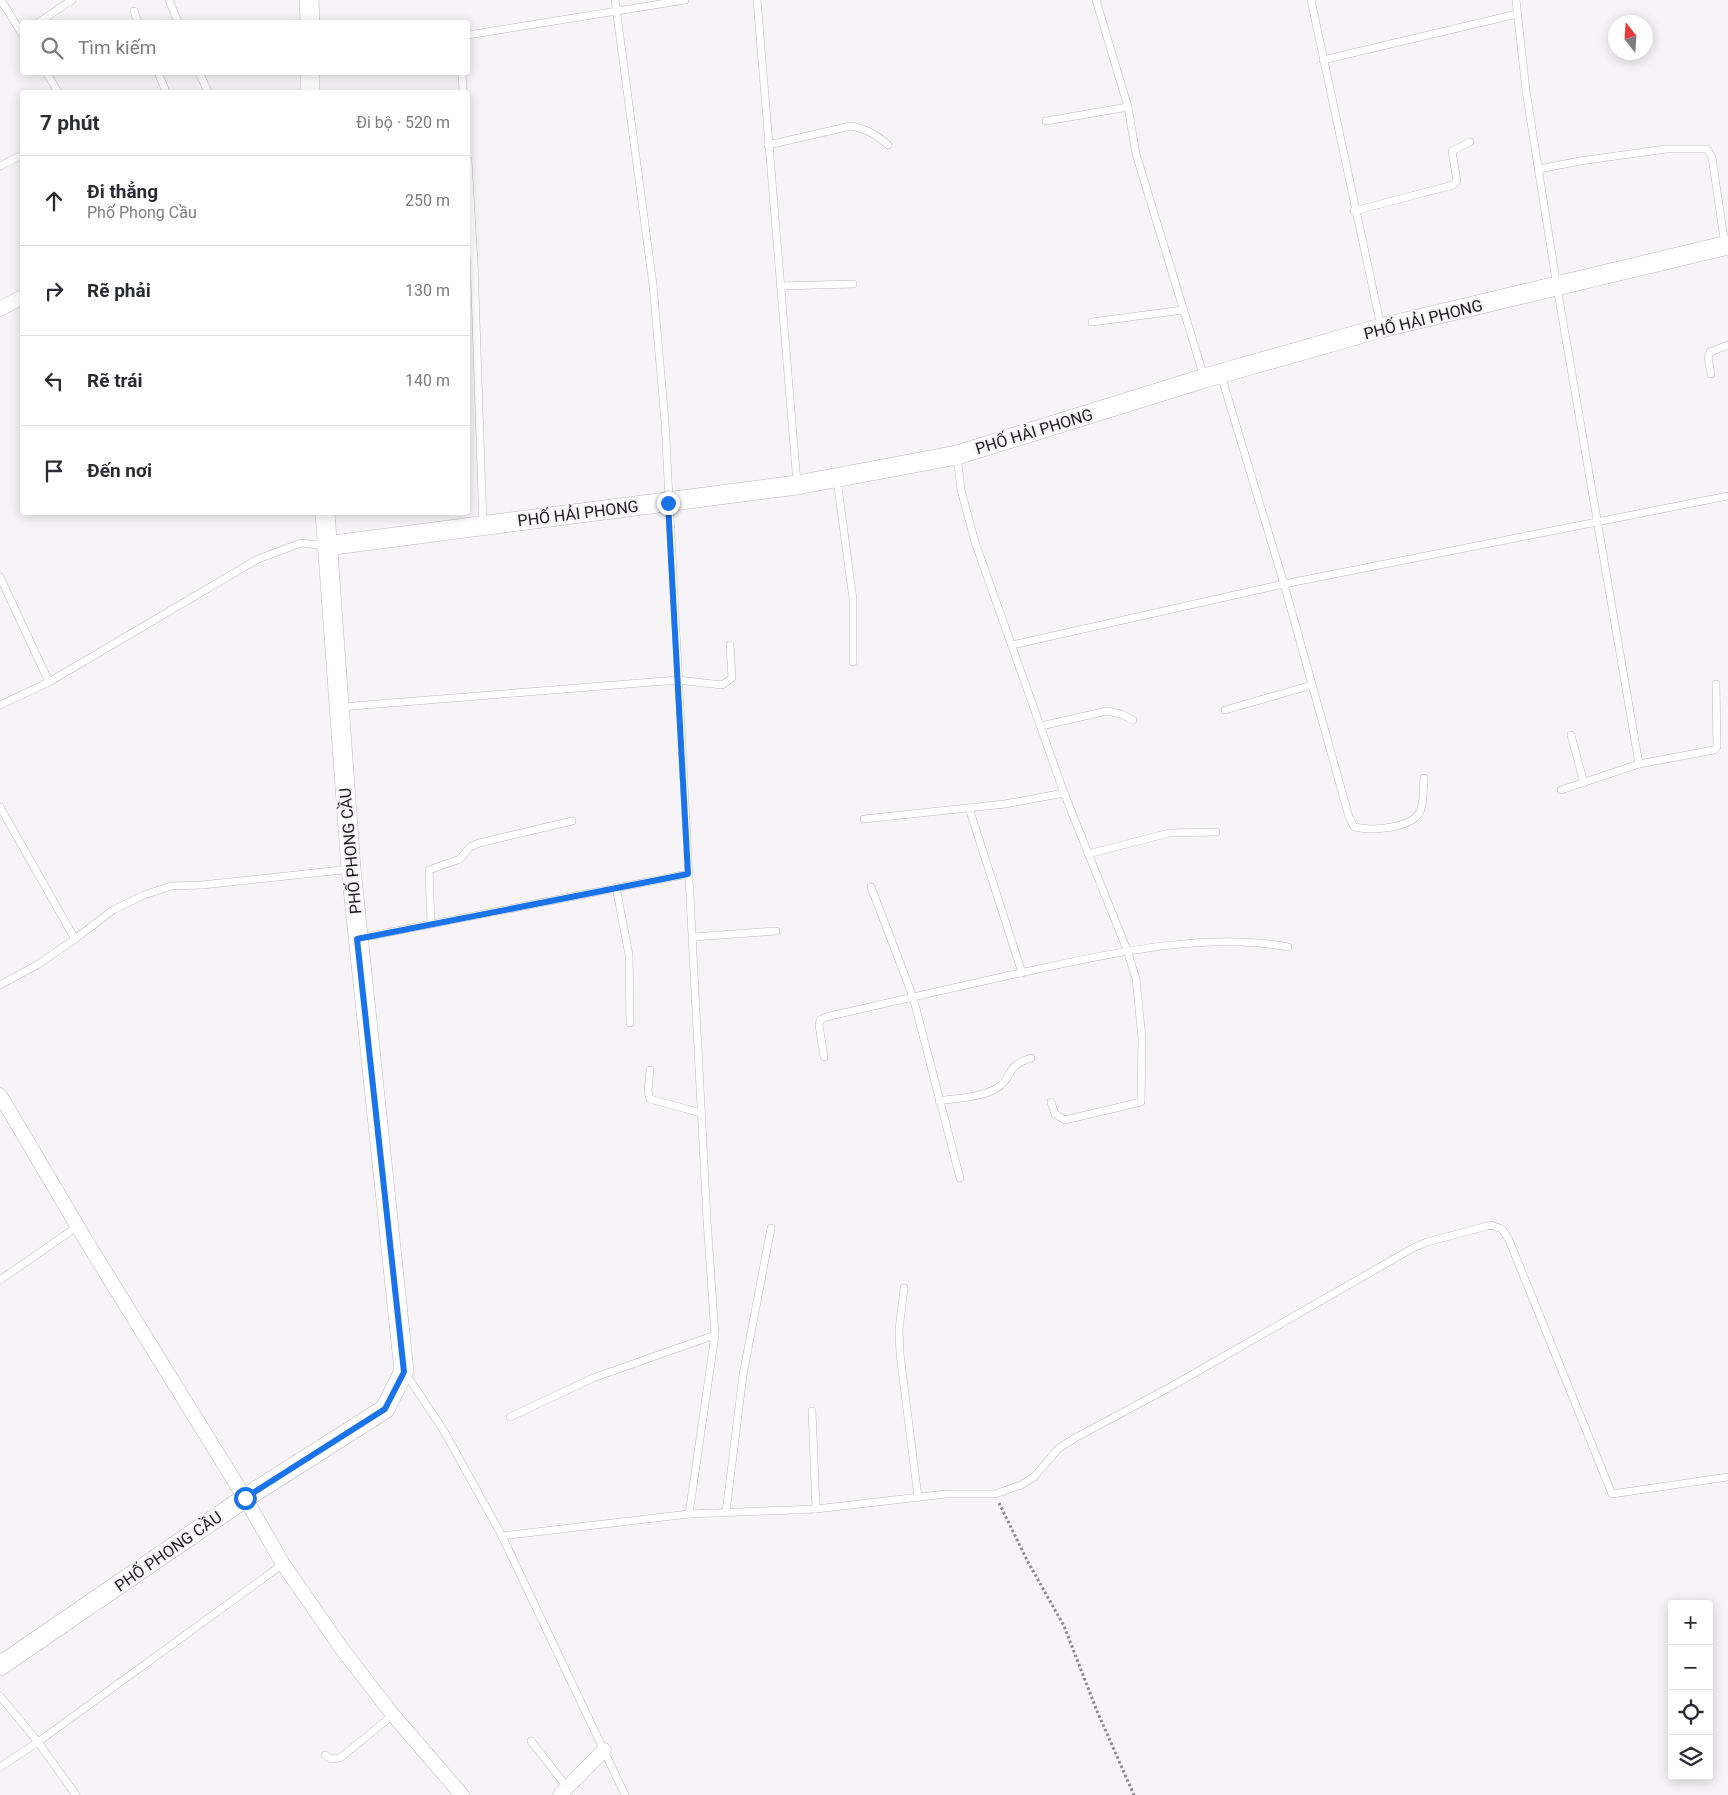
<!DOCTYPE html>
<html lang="vi">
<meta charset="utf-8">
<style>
:root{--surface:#fff;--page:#f2f2f3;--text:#2b2b33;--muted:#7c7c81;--line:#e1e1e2}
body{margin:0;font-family:Roboto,sans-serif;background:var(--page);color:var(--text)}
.controls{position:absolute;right:15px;bottom:15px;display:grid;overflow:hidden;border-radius:5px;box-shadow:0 2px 12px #0003}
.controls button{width:45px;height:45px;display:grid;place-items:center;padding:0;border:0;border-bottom:1px solid var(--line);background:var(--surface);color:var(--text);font:25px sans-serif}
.compass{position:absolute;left:1608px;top:15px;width:45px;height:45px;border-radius:50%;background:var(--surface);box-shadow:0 2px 12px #0003;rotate:343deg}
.stop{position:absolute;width:15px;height:15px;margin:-11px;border:4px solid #1a73e8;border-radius:50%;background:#fff}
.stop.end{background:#1a73e8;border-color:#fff;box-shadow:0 1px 5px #0008}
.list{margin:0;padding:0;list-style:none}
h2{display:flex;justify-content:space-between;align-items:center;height:65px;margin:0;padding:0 20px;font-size:21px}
h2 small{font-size:16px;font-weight:400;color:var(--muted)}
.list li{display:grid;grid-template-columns:32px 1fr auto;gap:15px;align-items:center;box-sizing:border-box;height:90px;padding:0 20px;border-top:1px solid var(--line)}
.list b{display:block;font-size:19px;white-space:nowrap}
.list p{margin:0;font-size:16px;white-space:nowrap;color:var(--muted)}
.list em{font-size:16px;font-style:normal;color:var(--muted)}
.icon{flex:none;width:28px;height:28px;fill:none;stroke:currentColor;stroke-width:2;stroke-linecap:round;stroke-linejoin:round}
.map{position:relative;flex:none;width:1728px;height:1795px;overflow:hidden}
.search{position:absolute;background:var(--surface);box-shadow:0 2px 12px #0003;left:20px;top:20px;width:450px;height:55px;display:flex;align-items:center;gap:12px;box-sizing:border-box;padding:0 18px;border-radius:5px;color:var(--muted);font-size:19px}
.panel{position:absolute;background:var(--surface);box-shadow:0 2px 12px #0003;left:20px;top:90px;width:450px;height:425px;border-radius:5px}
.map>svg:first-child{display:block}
</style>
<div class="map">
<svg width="1728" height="1795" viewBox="0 0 1728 1795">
<rect width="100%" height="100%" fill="#f7f4f8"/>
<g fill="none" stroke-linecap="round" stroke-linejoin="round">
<g stroke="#bcb9bd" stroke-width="8">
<g id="lane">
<path d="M1 0 22 34"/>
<path d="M169 0 178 22"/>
<path d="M615 0 653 285 665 422 707 1220 715 1335 689 1514"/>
<path d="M757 0 797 483"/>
<path d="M1096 0 1128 107 1136 154 1204 377"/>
<path d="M1311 0 1381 327"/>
<path d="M1516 0 1526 91 1557 287 1639 764 1714 750 1717 747 1716 684"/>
<path d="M134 11 138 22"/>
<path d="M39 22 72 0"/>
<path d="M468 35 685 0"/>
<path d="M1323 60 1517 14"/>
<path d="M46 72 58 92"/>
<path d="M158 72 166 92"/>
<path d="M199 72 208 92"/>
<path d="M462 72 463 92"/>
<path d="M1046 121 1128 107"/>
<path d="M768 145 851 126C867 129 877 135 888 145"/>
<path d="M468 160 474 263 483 525"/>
<path d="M0 166 22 155"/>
<path d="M1539 169 1580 161 1666 149H1707L1712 157 1725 246"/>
<path d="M1354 211 1453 185 1457 181 1452 151 1470 142"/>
<path d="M780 286 853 284"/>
<path d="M1092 322 1183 310"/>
<path d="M1711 374 1708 358 1710 352 1728 345"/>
<path d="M1221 375 1284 584 1349 817 1354 827C1371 831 1415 829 1421 809 1424 800 1423 788 1424 778"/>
<path d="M957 456 961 490 975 542 1064 793 1127 950 1136 979 1142 1038 1141 1102 1065 1120 1055 1114 1051 1102"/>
<path d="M837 480 853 599V662"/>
<path d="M0 577 49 682"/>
<path d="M1012 645 1284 584 1728 496"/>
<path d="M0 705 49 682 258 559 301 543 326 546"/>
<path d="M340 707 678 680 722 685 732 678 730 645"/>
<path d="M1225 710 1312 685"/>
<path d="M1041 726 1107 711 1121 714 1133 720"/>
<path d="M1571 735 1584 783"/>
<path d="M1561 790 1639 764"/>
<path d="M0 807 75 939"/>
<path d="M969 808 1022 973"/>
<path d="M864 819 1005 804 1064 793"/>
<path d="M1088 854 1169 833 1216 832"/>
<path d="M616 887 629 955 630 1023"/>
<path d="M871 887 913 997 960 1178"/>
<path d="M431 923 429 870 460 859 470 847 479 843 572 821"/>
<path d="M693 937 776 931"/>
<path d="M360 938 688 874"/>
<path d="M0 985 37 965 75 939 113 910 144 895 171 886 202 885 351 869"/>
<path d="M824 1057 819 1025 820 1020 826 1017C894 1001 961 986 1029 971 1108 954 1207 931 1288 947"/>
<path d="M650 1070 648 1092 650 1099 701 1113"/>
<path d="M939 1101C956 1098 981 1098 997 1088 1014 1078 1003 1067 1031 1058"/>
<path d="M0 1280 78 1226"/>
<path d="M904 1288 899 1330 900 1354 918 1497"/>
<path d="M406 1374 444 1431 502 1536 689 1514 816 1509 946 1494H995L1021 1485 1034 1477 1059 1448 1075 1438 1172 1386 1413 1248 1427 1242 1491 1225 1502 1229 1509 1240 1612 1494 1728 1477"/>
<path d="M812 1411 816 1509"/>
<path d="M510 1417 593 1378 715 1335"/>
<path d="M726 1512 743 1375 771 1228"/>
<path d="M502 1536 625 1795"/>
<path d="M0 1696 38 1742 76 1795"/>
<path d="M531 1741 567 1787"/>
<path d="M325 1755 331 1759 340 1758 393 1715"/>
<path d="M0 1767 38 1742 283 1564"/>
</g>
</g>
<g stroke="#bcb9bd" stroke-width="15">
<g id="street">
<path d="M0 309 22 297"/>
<path d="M0 1095 88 1244 245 1498 283 1564 342 1649 393 1715 462 1795"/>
<path d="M560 1795 604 1750"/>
</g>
</g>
<g stroke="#bcb9bd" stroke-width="20">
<g id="secondary">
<path d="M309 0 310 22"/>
<path d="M310 72V92"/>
<path d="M326 546 797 485 957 455 1205 378 1381 328 1728 245"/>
<path d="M0 1666 245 1498 385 1409 404 1371 351 869 325 512"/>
</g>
</g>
<path stroke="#8c8a8d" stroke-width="3" stroke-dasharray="2.5 2.5" stroke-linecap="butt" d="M999 1503 1028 1562 1064 1626 1097 1711 1134 1795"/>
<use href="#lane" stroke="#fff" stroke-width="7"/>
<use href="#street" stroke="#fff" stroke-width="14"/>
<use href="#secondary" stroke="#fff" stroke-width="19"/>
</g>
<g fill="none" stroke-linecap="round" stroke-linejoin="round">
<path stroke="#1a73e8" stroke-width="6" d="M245 1498 385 1409 404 1372 357 939 688 874 668 503"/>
</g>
<g text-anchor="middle" stroke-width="4" stroke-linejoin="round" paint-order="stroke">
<g font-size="16" fill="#1b1a1c" stroke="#f7f4f8">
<text transform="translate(1423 319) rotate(-14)" y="6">PHỐ HẢI PHONG</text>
<text transform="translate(1034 431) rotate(-17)" y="6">PHỐ HẢI PHONG</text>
<text transform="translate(578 513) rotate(-7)" y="6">PHỐ HẢI PHONG</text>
<text transform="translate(350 851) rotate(-95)" y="6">PHỐ PHONG CẦU</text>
<text transform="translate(168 1551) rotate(-35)" y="6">PHỐ PHONG CẦU</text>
</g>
</g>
</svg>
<div class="controls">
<button>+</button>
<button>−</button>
<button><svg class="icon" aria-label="locate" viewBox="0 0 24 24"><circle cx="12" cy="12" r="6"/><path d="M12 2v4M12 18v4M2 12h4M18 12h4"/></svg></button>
<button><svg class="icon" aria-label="layers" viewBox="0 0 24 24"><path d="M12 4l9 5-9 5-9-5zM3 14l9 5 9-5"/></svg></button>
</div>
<svg class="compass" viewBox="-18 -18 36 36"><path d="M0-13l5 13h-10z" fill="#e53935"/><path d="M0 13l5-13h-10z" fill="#7c7c81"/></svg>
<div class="stop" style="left:245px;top:1498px"></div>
<div class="stop end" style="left:668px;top:503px"></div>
<div class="search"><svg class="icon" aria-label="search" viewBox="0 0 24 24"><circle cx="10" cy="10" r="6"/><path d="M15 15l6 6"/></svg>Tìm kiếm</div>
<section class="panel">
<h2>7 phút<small>Đi bộ · 520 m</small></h2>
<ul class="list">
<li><svg class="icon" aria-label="ahead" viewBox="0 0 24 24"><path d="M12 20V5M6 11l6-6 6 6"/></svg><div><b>Đi thẳng</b><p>Phố Phong Cầu</p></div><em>250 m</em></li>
<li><svg class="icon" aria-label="right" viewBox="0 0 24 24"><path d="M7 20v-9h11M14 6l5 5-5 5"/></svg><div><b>Rẽ phải</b></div><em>130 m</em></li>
<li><svg class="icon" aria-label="left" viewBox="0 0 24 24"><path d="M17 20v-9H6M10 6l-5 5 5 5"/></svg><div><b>Rẽ trái</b></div><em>140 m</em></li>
<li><svg class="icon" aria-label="arrive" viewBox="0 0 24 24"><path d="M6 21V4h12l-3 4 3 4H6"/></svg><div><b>Đến nơi</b></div></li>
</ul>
</section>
</div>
